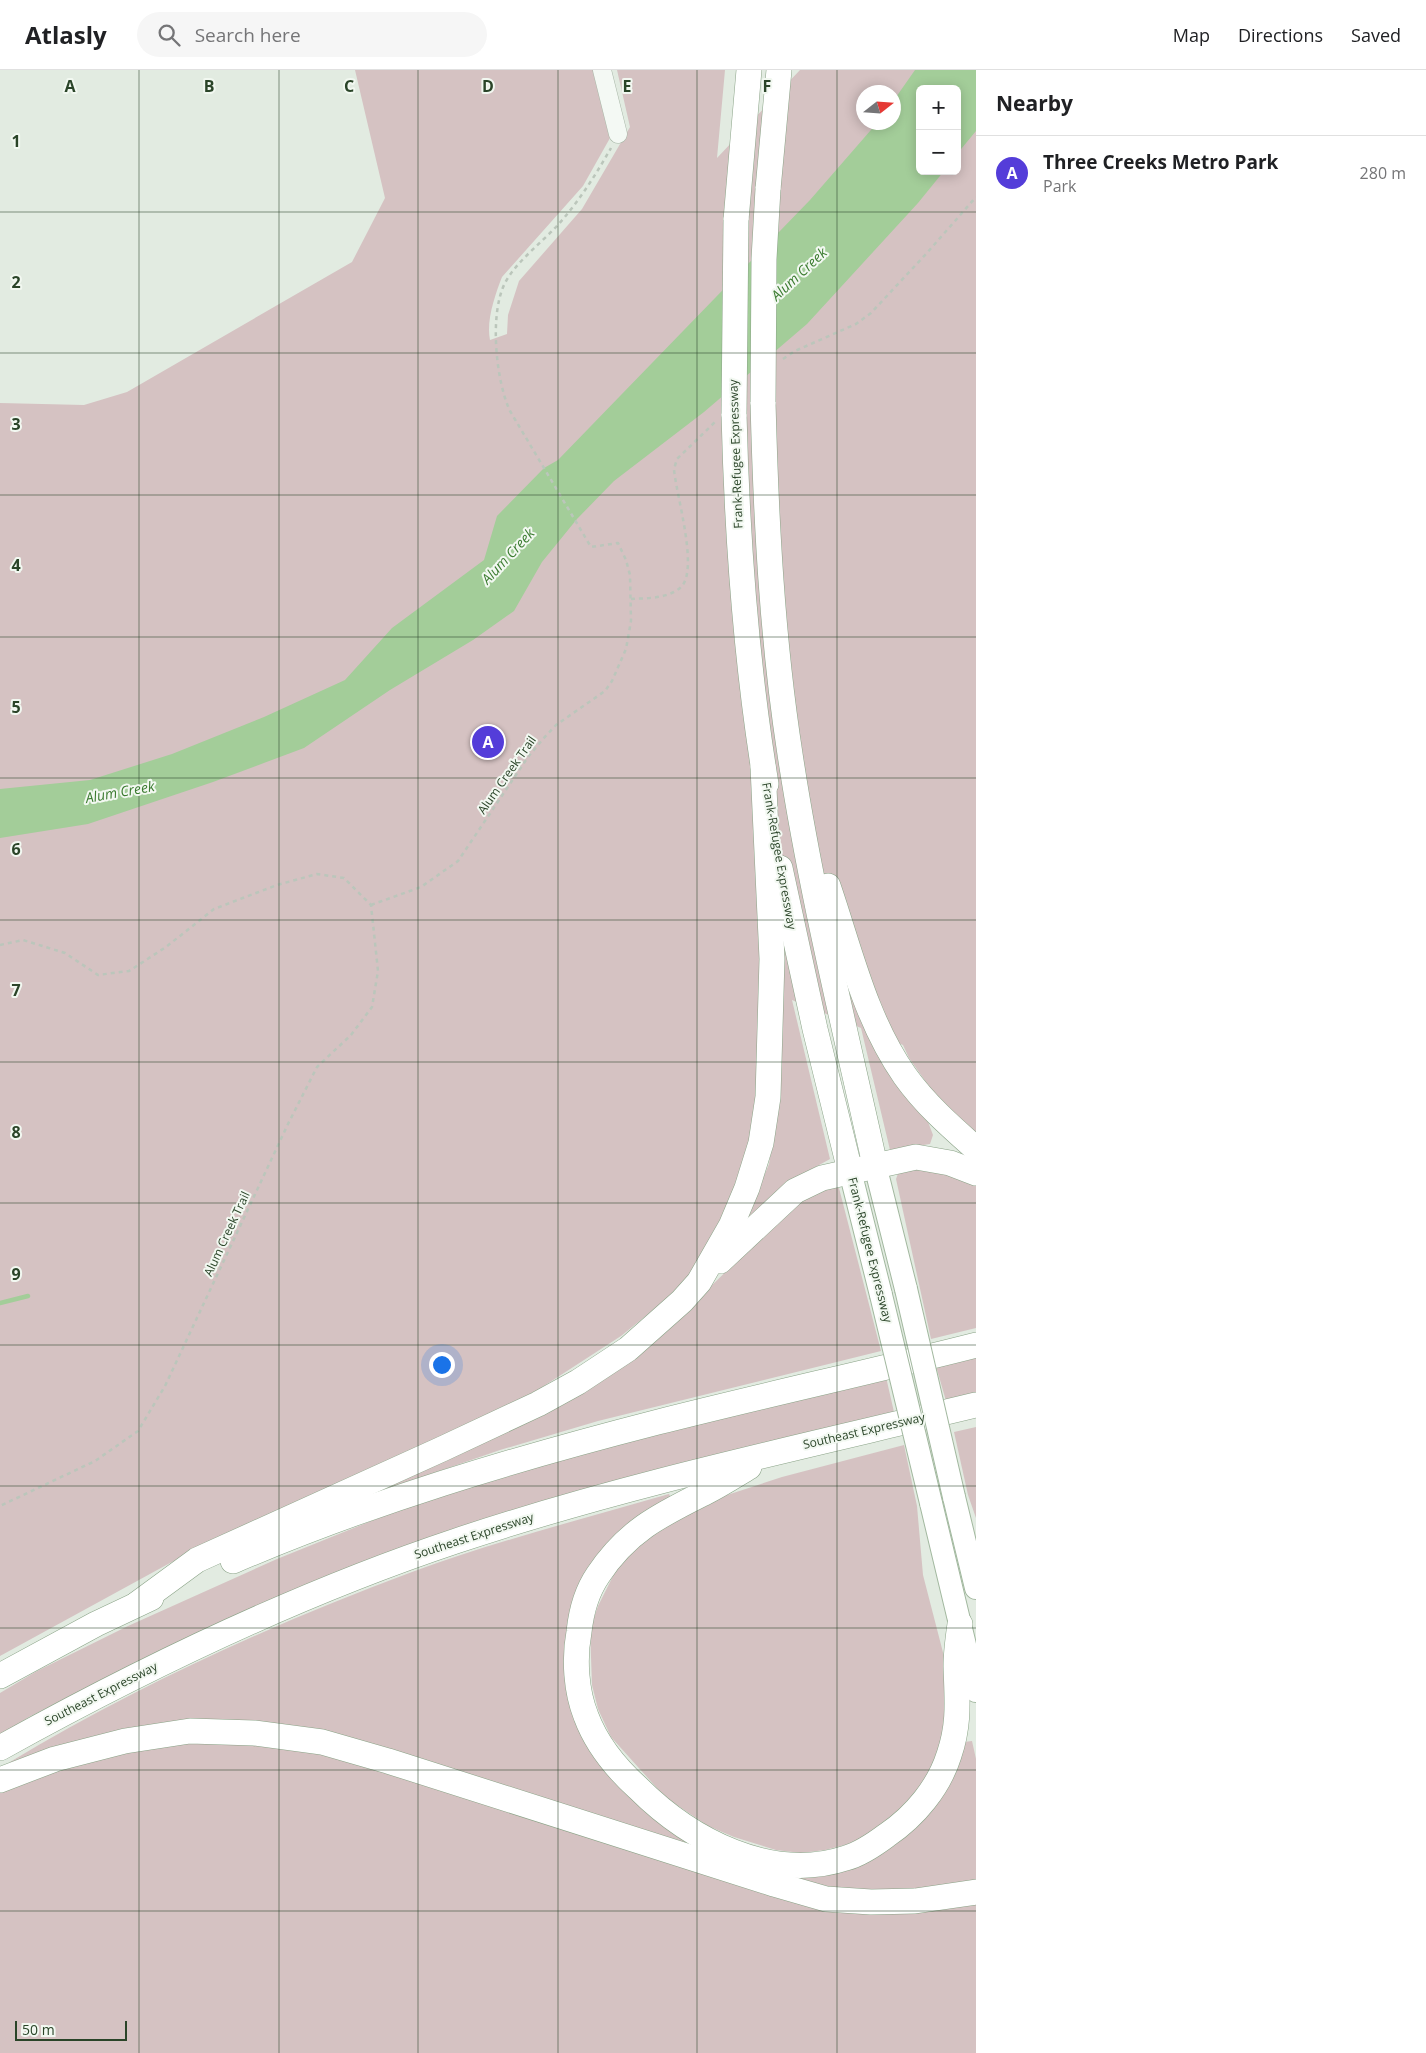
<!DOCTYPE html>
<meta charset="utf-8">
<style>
:root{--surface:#fff;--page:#f6f6f6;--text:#202124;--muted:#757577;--line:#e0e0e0;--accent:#543dd9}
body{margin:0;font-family:"Open Sans",sans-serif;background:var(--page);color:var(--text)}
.controls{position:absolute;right:15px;top:15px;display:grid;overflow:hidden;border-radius:8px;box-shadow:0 2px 12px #0003}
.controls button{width:45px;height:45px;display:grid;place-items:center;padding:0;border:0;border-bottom:1px solid var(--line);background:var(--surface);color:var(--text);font:25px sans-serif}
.compass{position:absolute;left:856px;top:15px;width:45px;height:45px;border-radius:50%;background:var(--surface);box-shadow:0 2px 12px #0003;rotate:73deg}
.scale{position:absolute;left:15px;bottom:12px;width:112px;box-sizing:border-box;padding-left:5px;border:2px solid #2a4428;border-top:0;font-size:14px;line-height:18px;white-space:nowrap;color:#2a4428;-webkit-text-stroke:4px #f2f8f1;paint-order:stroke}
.you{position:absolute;left:441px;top:1294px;width:18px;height:18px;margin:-12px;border:4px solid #fff;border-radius:50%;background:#1a73e8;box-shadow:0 0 0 8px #1a73e833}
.badge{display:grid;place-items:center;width:32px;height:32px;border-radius:50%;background:var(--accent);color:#fff;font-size:16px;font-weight:700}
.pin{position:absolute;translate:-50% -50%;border:2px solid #fff;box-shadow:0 1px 5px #0006}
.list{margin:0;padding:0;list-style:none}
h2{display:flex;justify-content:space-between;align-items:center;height:65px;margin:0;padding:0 20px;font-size:21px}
h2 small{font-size:16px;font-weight:400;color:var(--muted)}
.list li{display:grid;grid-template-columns:32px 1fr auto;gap:15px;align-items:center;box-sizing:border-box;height:75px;padding:0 20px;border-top:1px solid var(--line)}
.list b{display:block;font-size:19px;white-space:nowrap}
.list p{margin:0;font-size:16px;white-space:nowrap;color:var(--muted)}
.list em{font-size:16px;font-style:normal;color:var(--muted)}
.icon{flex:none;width:28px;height:28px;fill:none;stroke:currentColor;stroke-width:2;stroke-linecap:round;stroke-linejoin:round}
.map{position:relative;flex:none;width:976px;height:1983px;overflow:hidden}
header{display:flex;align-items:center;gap:30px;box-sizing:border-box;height:70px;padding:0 25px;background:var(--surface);border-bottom:1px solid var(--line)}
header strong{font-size:24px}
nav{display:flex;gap:28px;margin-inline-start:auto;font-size:18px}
.search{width:350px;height:45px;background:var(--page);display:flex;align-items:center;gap:12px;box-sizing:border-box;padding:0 18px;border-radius:28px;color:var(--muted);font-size:19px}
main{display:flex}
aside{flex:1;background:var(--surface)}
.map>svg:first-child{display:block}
</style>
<header>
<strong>Atlasly</strong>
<div class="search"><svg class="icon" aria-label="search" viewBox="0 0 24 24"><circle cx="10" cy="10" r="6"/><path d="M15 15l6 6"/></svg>Search here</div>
<nav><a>Map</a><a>Directions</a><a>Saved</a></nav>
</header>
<main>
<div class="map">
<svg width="976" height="1983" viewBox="0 0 976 1983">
<rect width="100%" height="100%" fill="#e2ebe1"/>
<g fill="#d5c2c2" fill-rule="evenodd">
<path d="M355 0H593L610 68 583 116 502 207C495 225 486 251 490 270L507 264 508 245 519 211 582 139 630 57 617 0H725L717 88 800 0H976V1063L945 1039 909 988 903 975 874 963 925 1044 933 1065 930 1074 890 1080 861 958 792 930 830 1089 792 1110 751 1149 747 1147 769 1094 778 1032 755 1050 743 1106 710 1177 679 1219 621 1266 530 1325 389 1392 170 1493 0 1586V333L84 335 127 322 352 192 385 128ZM920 19H957V101H920ZM864 22H894V52H864Z"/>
<path d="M932 1098 976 1113V1258L931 1269 896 1109 899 1101Z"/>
<path d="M828 1115 839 1118 881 1281 598 1351 500 1380 373 1424 372 1420 668 1258 745 1183 816 1118Z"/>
<path d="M976 1286V1324L946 1331 936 1296Z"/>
<path d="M886 1307 894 1342 686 1393 152 1584 29 1647 0 1665V1623L37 1601 128 1556 277 1489 386 1445 514 1401Z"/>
<path d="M976 1357V1448L968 1425 954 1362Z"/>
<path d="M904 1375 917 1436 923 1505 946 1594 948 1656 927 1709 909 1734 888 1753 856 1772 825 1780 801 1783 776 1780 734 1767 708 1756 665 1727 611 1667 598 1639 592 1615 590 1559 598 1536 618 1496 653 1460 721 1427 782 1407Z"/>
<path d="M669 1424 672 1430 591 1503 577 1639 702 1780 254 1652 14 1697 10 1692C136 1616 275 1553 412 1502 496 1471 583 1449 669 1424Z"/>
<path d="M210 1670 319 1682 783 1826 976 1831V1983H0V1723C50 1703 102 1684 155 1675 173 1672 192 1671 210 1670Z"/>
<path d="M972 1671 976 1689V1812C944 1819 909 1823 876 1822 847 1822 818 1814 789 1807L855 1791 964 1672Z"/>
</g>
<path fill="#a3cd99" d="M915 0H976V61L957 84V19H920V101H944L918 133 807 254 704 342 614 411 577 449 542 492 514 541 473 570 390 620 304 678 213 712 88 754 0 768V719L90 710 172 684 264 647 345 610 392 558 484 490 497 446 544 398 558 390 810 130 877 53 894 52V30Z"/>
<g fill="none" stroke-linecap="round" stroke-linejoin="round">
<path stroke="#a3cd99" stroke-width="4.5" d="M0 1233 28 1226"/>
<g stroke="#a7b6a6" stroke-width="19">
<path id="minor" d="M602 0 618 64"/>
</g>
<g stroke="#a2b89f" stroke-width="24">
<g id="major">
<path d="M875 1095 906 1219"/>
<path d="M850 1101 881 1225"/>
<path d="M954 1427 976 1518"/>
<path d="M931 1433 976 1621"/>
</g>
</g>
<g stroke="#8aa387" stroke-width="26">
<g id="highway">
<path d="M768 119 779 0"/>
<path d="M736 150 749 0"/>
<path d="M763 332C766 450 772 568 790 684 811 823 845 959 875 1095"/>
<path d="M734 344C737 468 746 592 766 714"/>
<path d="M780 798 815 959 850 1101"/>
<path d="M828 816C850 880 865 949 905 1006 925 1034 950 1056 976 1079"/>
<path d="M720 1191 795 1121 822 1108 916 1087 950 1093 976 1103"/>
<path d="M749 1397C734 1406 720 1415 704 1423 660 1445 627 1461 598 1505 587 1521 581 1543 579 1562 574 1589 576 1621 586 1646 596 1673 617 1699 638 1718 690 1770 771 1813 846 1788 861 1784 875 1774 887 1765 915 1746 939 1717 949 1685 960 1653 957 1629 956 1596 956 1583 958 1568 960 1554"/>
<path d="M233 1491C370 1432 514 1389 658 1352 764 1325 870 1302 976 1275"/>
<path d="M137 1534 197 1490 442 1379 538 1334 578 1312 628 1279 682 1231 699 1212 731 1156 747 1118 761 1073 768 1027 772 889 763 697"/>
<path d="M0 1606 96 1554 151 1528"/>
<path d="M0 1678C146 1597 297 1524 456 1471 626 1414 802 1377 976 1335"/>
<path d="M0 1710 55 1689 125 1671 190 1661 254 1663 322 1672 388 1691 774 1814 826 1829 871 1832 915 1831 976 1822"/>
</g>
</g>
<g stroke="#bbc6bb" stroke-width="2.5" stroke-dasharray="4 4" stroke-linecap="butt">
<path d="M783 289 795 281 856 254 871 243 926 184 976 127"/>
<path d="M631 529C647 528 666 529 680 518 700 502 676 425 674 399L677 389 715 352"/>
<path d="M371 835 421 817 458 791 528 687 543 669 556 655 605 621 612 611 626 579 631 551 630 505 626 490 618 473 591 477 510 341C496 311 489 244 505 213 516 192 540 174 556 157 578 133 595 106 611 78"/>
<path d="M0 875 23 870 65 883 98 905 129 901 166 877 214 839 277 815 317 804 344 808 371 835 378 901 372 937 351 965 317 997 288 1054 165 1316 138 1361 95 1391 0 1436"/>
</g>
<use href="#minor" stroke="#f4f9f4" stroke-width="18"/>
<use href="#major" stroke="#fff" stroke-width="22"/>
<use href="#highway" stroke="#fff" stroke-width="25"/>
<g stroke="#a2b89f" stroke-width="24" stroke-linecap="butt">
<g id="major-bridge">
<path d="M906 1219 954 1427"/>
<path d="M881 1225 931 1433"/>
</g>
</g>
<g stroke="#8aa387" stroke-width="26" stroke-linecap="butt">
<g id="highway-bridge">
<path d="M763 332 764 189 768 119"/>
<path d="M734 344 736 150"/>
</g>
</g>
<use href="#major-bridge" stroke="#fff" stroke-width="22"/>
<use href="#highway-bridge" stroke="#fff" stroke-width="25"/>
</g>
<path fill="none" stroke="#2a4428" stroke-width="1" stroke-opacity="0.55" d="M139 0V1983M279 0V1983M418 0V1983M558 0V1983M697 0V1983M837 0V1983M0 142H976M0 283H976M0 425H976M0 567H976M0 708H976M0 850H976M0 992H976M0 1133H976M0 1275H976M0 1416H976M0 1558H976M0 1700H976M0 1841H976"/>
<g text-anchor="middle" stroke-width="4" stroke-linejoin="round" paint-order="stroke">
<g font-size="12" fill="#2a4428" stroke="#f2f8f1">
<text transform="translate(736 384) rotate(-92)" y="4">Frank-Refugee Expressway</text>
<text transform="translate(507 705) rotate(-55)" y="4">Alum Creek Trail</text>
<text transform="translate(779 786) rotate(80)" y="4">Frank-Refugee Expressway</text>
<text transform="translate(227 1164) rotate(-65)" y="4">Alum Creek Trail</text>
<text transform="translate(870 1180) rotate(76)" y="4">Frank-Refugee Expressway</text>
<text transform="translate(864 1361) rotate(-13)" y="4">Southeast Expressway</text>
<text transform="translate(474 1466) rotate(-18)" y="4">Southeast Expressway</text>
<text transform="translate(101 1624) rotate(-27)" y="4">Southeast Expressway</text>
</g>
<g font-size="14" font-style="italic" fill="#3a7b2f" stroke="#f2f8f1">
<text transform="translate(799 204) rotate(-43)" y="5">Alum Creek</text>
<text transform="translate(508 486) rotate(-47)" y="5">Alum Creek</text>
<text transform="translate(120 722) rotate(-10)" y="5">Alum Creek</text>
</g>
</g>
<g font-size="16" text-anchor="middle" font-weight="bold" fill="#2a4428" stroke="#f2f8f1" stroke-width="4" stroke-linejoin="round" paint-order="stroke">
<text x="70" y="22">A</text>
<text x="209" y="22">B</text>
<text x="349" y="22">C</text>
<text x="488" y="22">D</text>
<text x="627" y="22">E</text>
<text x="767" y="22">F</text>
<text x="16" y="77">1</text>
<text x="16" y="218">2</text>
<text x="16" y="360">3</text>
<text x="16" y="501">4</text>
<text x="16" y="643">5</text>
<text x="16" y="785">6</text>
<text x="16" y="926">7</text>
<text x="16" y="1068">8</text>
<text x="16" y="1210">9</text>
</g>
</svg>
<div class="controls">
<button>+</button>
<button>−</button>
</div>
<svg class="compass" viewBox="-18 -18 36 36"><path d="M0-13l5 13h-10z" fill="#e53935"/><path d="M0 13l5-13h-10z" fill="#757577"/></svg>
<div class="scale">50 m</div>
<div class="you"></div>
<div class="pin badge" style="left:488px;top:672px">A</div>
</div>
<aside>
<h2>Nearby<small></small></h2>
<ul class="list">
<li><span class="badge">A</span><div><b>Three Creeks Metro Park</b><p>Park</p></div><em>280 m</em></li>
</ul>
</aside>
</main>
